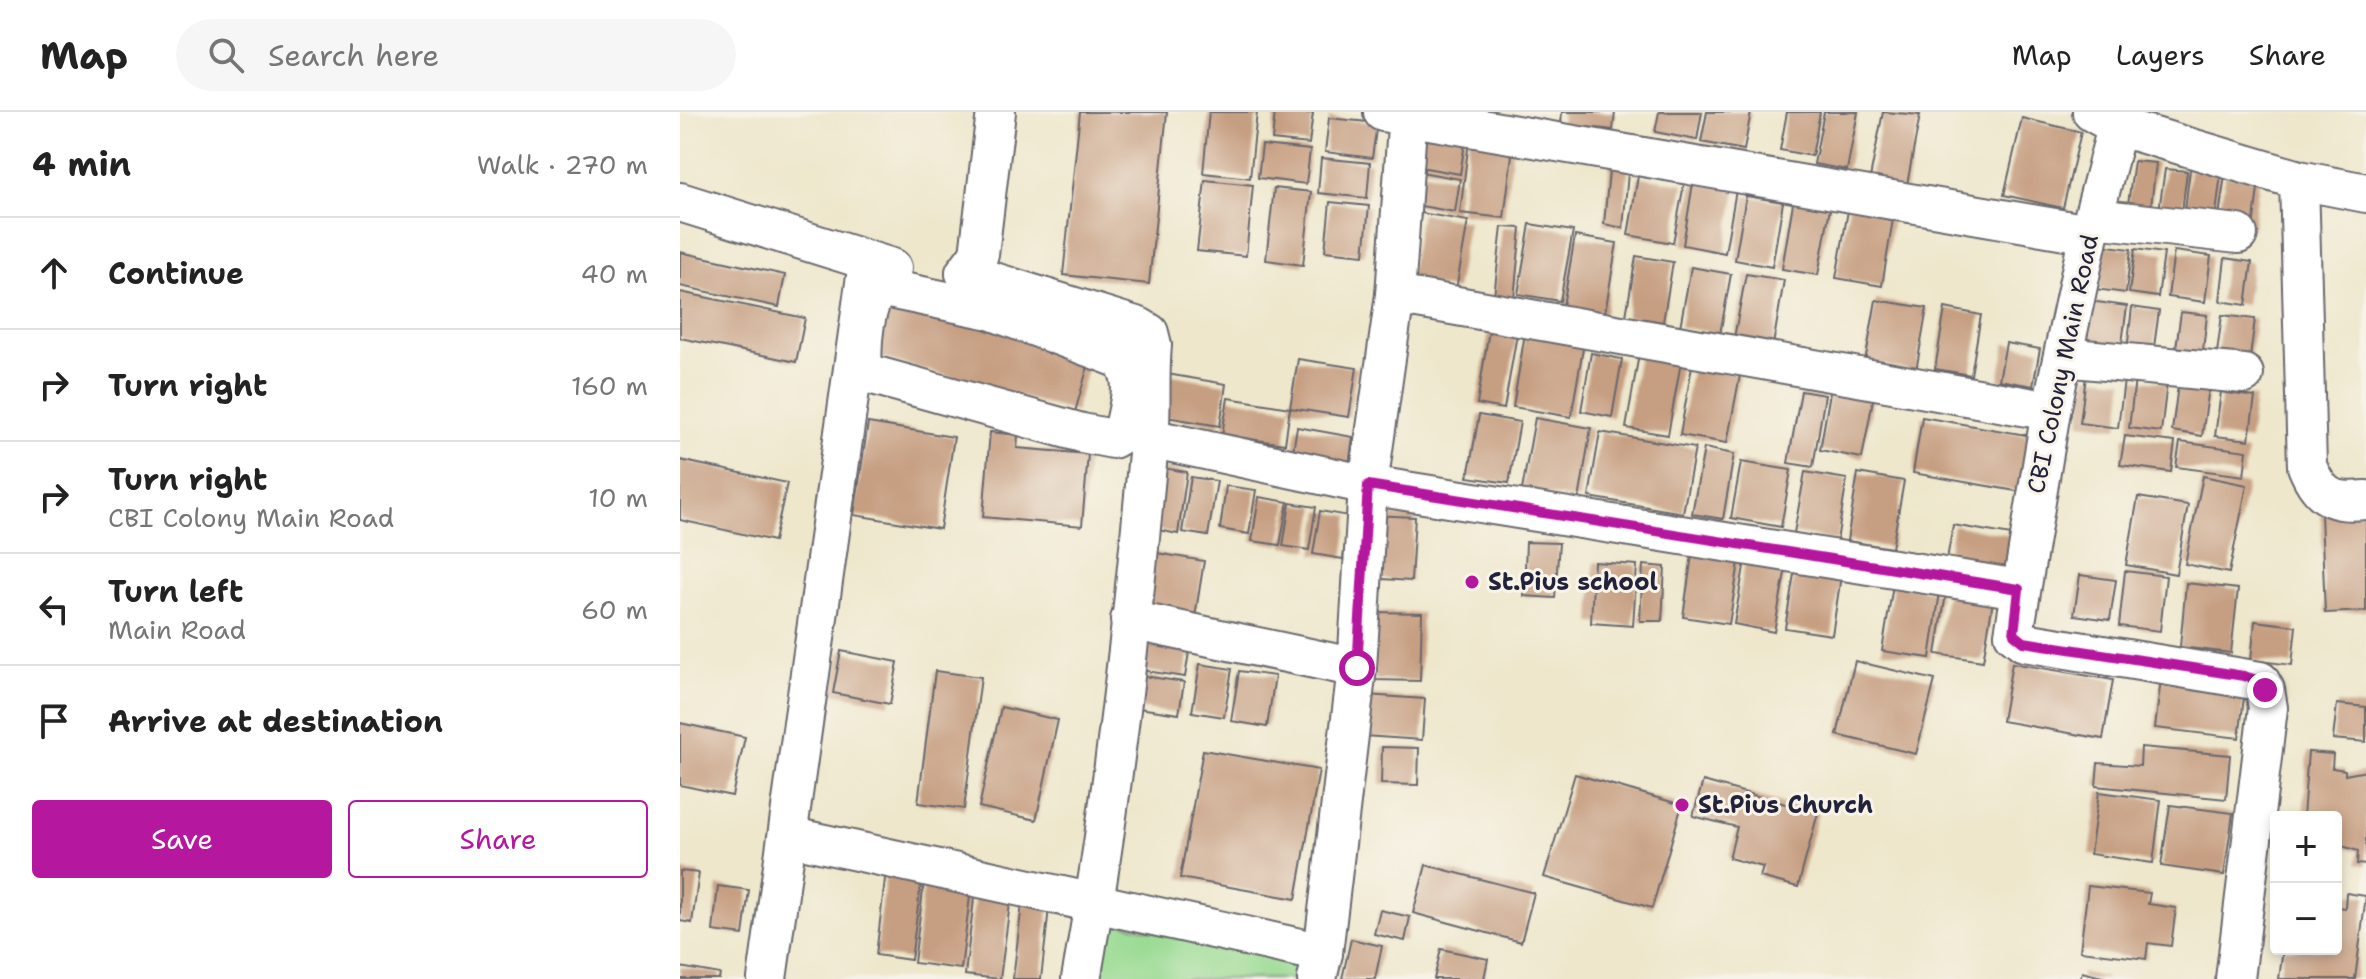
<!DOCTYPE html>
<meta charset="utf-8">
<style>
:root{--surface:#fff;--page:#f6f6f6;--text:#222;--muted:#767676;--line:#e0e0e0;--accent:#b5179e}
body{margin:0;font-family:"Shantell Sans",sans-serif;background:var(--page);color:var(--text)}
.controls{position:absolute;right:24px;bottom:24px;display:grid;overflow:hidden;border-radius:8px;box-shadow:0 4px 12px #0003}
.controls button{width:72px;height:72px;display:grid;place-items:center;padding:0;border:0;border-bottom:2px solid var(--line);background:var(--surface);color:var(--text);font:40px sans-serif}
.stop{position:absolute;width:24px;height:24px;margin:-18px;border:6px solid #b5179e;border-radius:50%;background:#fff}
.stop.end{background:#b5179e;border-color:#fff;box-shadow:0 2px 8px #0008}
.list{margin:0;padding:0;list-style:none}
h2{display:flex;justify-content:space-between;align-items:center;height:104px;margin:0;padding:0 32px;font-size:34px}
h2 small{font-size:26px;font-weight:400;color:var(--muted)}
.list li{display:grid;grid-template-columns:52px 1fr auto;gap:24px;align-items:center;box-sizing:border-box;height:112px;padding:0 32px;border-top:2px solid var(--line)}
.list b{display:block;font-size:30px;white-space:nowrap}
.list p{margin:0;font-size:26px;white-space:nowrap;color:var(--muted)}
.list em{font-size:26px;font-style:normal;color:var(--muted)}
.actions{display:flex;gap:16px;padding:24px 32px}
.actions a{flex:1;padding:18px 0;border:2px solid var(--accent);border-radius:8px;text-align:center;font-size:28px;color:var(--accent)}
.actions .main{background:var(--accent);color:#fff}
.icon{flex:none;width:44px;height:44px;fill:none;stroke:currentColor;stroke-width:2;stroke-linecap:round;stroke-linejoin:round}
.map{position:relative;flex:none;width:1686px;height:867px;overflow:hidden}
header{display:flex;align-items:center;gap:48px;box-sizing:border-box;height:112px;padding:0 40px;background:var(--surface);border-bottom:2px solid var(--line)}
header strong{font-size:38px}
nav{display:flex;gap:44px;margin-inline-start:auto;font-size:28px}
.search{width:560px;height:72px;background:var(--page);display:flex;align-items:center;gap:20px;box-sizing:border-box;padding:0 28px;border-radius:44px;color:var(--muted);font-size:30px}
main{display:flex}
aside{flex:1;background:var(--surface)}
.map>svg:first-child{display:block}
</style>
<header>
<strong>Map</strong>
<div class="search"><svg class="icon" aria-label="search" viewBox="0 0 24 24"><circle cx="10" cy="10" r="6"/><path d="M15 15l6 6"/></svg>Search here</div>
<nav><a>Map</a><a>Layers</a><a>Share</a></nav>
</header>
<main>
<aside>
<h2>4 min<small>Walk · 270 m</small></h2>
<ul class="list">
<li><svg class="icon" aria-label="ahead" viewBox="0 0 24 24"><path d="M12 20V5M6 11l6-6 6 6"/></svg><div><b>Continue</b></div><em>40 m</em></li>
<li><svg class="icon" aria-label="right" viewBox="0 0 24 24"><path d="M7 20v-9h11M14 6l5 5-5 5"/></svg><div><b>Turn right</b></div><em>160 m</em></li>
<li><svg class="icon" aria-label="right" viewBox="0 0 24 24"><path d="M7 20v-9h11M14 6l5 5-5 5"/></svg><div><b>Turn right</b><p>CBI Colony Main Road</p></div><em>10 m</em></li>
<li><svg class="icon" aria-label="left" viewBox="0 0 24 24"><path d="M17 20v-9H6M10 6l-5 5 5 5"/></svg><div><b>Turn left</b><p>Main Road</p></div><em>60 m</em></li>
<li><svg class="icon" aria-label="arrive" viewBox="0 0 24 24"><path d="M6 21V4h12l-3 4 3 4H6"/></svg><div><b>Arrive at destination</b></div></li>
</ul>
<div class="actions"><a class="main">Save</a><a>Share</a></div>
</aside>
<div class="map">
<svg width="1686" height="867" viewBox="0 0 1686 867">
<rect width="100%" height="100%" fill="#f7f3e8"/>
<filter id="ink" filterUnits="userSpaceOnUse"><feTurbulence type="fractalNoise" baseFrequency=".0125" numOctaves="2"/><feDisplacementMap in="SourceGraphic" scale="16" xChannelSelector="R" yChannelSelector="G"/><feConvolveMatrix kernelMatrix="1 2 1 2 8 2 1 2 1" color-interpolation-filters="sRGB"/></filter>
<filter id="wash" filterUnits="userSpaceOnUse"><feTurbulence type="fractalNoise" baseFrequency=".006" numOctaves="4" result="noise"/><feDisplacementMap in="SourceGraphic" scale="32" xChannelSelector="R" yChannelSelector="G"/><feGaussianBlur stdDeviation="1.8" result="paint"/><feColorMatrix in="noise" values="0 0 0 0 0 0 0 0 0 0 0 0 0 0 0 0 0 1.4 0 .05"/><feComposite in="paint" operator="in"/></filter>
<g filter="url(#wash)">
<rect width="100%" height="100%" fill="#eee7cc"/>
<path fill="#97da91" stroke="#5c7e66" stroke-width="2" d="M425 808 627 851 623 867H414Z"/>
<g id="blocks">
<g fill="#c69e81">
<path d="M400 0H487L469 172 383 163Z"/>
<path d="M529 0H577L570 66 523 61Z"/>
<path d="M595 0 633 1 629 32 592 28Z"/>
<path d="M882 0H935L933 18 881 12Z"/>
<path d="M979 0H1022L1017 28 975 20Z"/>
<path d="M1027 0H1071L1064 38 1021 30Z"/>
<path d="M1107 0H1140L1132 44 1100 38Z"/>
<path d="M1144 0H1178L1167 58 1134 52Z"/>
<path d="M1203 0 1240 3 1226 78 1189 71Z"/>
<path d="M649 6 697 11 692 46 645 40Z"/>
<path d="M1342 6 1401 20 1383 96 1324 83Z"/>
<path d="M741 17 786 25 780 62 734 54Z"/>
<path d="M790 21 834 27 824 106 780 101Z"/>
<path d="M582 33 630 38 626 72 578 66Z"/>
<path d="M641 46 690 51 687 86 638 81Z"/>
<path d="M930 48 949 50 943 116 924 112Z"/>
<path d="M1454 49 1476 51 1470 103 1447 99Z"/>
<path d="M1485 57 1507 59 1501 108 1478 105Z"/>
<path d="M1510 57 1541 61 1535 109 1504 106Z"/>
<path d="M730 58 780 67 775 100 724 91Z"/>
<path d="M1545 63 1579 68 1573 116 1538 111Z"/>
<path d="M958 64 1004 72 993 131 948 123Z"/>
<path d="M525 68 573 73 566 144 517 139Z"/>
<path d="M1013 71 1056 78 1045 141 1003 133Z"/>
<path d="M594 76 631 80 623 153 586 148Z"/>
<path d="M1066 84 1103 90 1092 155 1055 148Z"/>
<path d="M1114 85 1151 91 1138 163 1102 157Z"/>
<path d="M650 90 689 94 684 143 645 139Z"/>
<path d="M1169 93 1214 101 1202 174 1156 166Z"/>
<path d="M741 101 788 109 776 178 729 169Z"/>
<path d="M850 112 893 119 880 189 838 182Z"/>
<path d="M822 115 841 116 834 186 814 184Z"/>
<path d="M895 124 937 131 925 201 883 194Z"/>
<path d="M1420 133 1451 137 1446 181 1414 177Z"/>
<path d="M1455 137 1484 141 1478 185 1449 181Z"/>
<path d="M1494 139 1531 144 1525 190 1488 185Z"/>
<path d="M0 140 105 163 99 195 0 174Z"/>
<path d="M956 144 993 150 983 210 946 204Z"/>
<path d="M1545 146 1572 150 1566 193 1540 189Z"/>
<path d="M1011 155 1051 162 1040 222 1000 215Z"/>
<path d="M1066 162 1104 168 1093 233 1054 226Z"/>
<path d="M210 178 412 240 395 300 192 243Z"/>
<path d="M0 180 125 206 116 250 0 226Z"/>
<path d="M1196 188 1247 196 1236 259 1185 250Z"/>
<path d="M1409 189 1447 194 1441 239 1403 234Z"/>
<path d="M1452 195 1479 199 1473 242 1447 239Z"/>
<path d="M1265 196 1301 203 1291 263 1255 257Z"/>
<path d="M1501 200 1527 203 1522 247 1495 243Z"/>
<path d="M1542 203 1575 207 1569 253 1536 248Z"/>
<path d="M809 218 837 222 824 297 797 292Z"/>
<path d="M845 221 904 231 891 305 833 295Z"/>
<path d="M1326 231 1360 237 1353 274 1319 268Z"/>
<path d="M911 241 942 247 932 305 901 299Z"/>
<path d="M959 242 1001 250 988 323 946 316Z"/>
<path d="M618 247 677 256 669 305 610 296Z"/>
<path d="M1012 254 1060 263 1047 331 1000 323Z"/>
<path d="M487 262 546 272 540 314 480 304Z"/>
<path d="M1406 264 1444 268 1438 316 1400 311Z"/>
<path d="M1455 267 1487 271 1481 320 1449 316Z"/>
<path d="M1152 269 1195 277 1182 346 1140 338Z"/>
<path d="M1498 273 1529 276 1522 324 1492 319Z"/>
<path d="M1121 279 1145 283 1133 355 1108 351Z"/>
<path d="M1541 280 1575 285 1569 328 1535 324Z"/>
<path d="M548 286 610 296 605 332 542 323Z"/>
<path d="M799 303 840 310 829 371 788 365Z"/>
<path d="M1242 305 1352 324 1342 380 1233 361Z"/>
<path d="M855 306 911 316 899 388 842 378Z"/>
<path d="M188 311 274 325 260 417 174 403Z"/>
<path d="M617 315 673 325 668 359 611 351Z"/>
<path d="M310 320 338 323 337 336 408 342 402 414 303 405Z"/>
<path d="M920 320 1015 336 1003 401 909 385Z"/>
<path d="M1445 324 1495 330 1491 360 1440 353Z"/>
<path d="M1500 330 1567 339 1564 364 1496 355Z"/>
<path d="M1024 336 1054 342 1043 407 1012 402Z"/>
<path d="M0 348 107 371 94 429 0 408Z"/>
<path d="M1061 350 1111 358 1101 415 1051 406Z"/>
<path d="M483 356 507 360 498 422 473 417Z"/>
<path d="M1125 360 1167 367 1157 429 1114 421Z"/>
<path d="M1178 361 1224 369 1212 436 1167 429Z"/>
<path d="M1523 364 1567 373 1549 461 1505 452Z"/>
<path d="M511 365 537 369 528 424 502 420Z"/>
<path d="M546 374 576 378 569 422 540 417Z"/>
<path d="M579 385 608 390 600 433 572 429Z"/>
<path d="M1458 385 1508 393 1496 462 1446 453Z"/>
<path d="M610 391 636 395 629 438 603 434Z"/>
<path d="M640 399 669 404 663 447 633 442Z"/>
<path d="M1686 400V499L1645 501 1641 402Z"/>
<path d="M692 403 735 405 731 469 688 466Z"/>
<path d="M1273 413 1337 424 1330 464 1266 453Z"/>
<path d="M846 430 879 431 875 486 844 484Z"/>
<path d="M1013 436 1060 444 1049 512 1003 505Z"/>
<path d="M471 440 524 449 515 505 462 496Z"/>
<path d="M1066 443 1107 450 1094 520 1054 512Z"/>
<path d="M914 450 957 453 953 514 911 511Z"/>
<path d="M1116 450 1162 457 1152 523 1105 516Z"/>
<path d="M963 453 985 455 982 509H960Z"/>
<path d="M1445 459 1486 464 1480 519 1439 514Z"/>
<path d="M1400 463 1436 468 1430 508 1394 503Z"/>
<path d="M1506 471 1558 477 1551 541 1500 535Z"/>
<path d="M1213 473 1260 480 1250 546 1202 539Z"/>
<path d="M1267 476 1314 483 1303 549 1256 542Z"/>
<path d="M696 500 742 501 740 569 695 568Z"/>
<path d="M1575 509 1616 514 1612 553 1571 548Z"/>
<path d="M458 525 510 534 505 565 453 557Z"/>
<path d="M161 539 218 550 210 592 153 581Z"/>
<path d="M1175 549 1255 568 1236 642 1157 623Z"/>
<path d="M1332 551 1433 568 1423 627 1322 609Z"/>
<path d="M520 552 552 557 544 605 512 600Z"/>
<path d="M255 559 301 565 284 697 238 691Z"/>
<path d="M559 559 595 564 587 615 551 609Z"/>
<path d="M450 562 504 570 499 602 445 594Z"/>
<path d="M1481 567 1565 577 1559 626 1475 616Z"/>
<path d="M686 583 745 587 742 628 684 624Z"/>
<path d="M1657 592 1686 595V630L1653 627Z"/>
<path d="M321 595 378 608 356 708 299 695Z"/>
<path d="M0 611 65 625 52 684 0 673Z"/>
<path d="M702 635 739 636 738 673 701 672Z"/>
<path d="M1461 635 1550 643 1546 687 1416 674 1418 651 1460 654Z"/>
<path d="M523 638 639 658 616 787 500 766Z"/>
<path d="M1628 640 1653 642 1652 656 1665 658V663L1686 659V753L1677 752 1678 739 1656 732V705H1623Z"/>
<path d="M895 662 1002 693 972 796 864 765Z"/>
<path d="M1023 669 1138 701 1118 775 1080 765 1083 755 1049 746 1057 715 1013 704Z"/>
<path d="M1419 680 1481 688 1473 751 1410 742Z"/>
<path d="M1490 693 1553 701 1544 763 1481 754Z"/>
<path d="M746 753 854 781 841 830 733 801Z"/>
<path d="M0 759 19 761 12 811 0 809Z"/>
<path d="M206 759 242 764 231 848 196 843Z"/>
<path d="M244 770 291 776 281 857 234 851Z"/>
<path d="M38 774 69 778 63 823 33 819Z"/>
<path d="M1408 774 1470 781 1468 792 1496 796 1491 834 1468 831 1466 847 1400 839Z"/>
<path d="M295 779 331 784 320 867 285 863Z"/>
<path d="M1666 781 1686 784 1675 867H1599L1603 837H1656V795L1665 796Z"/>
<path d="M342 792 369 796 361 867H333Z"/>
<path d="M700 798 730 805 725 829 694 822Z"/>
<path d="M671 827 702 834 695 867H662Z"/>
<path d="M761 837 808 847 804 867H754Z"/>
<path d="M0 855 40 862 39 867H0Z"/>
<path d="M1402 860 1426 866V867H1400Z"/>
</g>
</g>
</g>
<g filter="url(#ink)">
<use href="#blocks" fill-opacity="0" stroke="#69676e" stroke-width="2"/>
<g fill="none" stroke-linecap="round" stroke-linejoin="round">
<g stroke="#69676e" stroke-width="42">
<g id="minor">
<path d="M703 0 1409 122"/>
<path d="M1412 0 1437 14 1619 68 1686 81"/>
<path d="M1441 0 1409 122 1371 299 1334 522 1344 530 1580 569 1585 578 1588 596 1555 867"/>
<path d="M1619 68 1627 354C1640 386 1653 391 1686 388"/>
<path d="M0 90 212 156"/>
<path d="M1414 106 1558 122"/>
<path d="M285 161 459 215 469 221 472 233C469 265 472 298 469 330 453 509 433 690 401 867"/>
<path d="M285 161 299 142 316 0"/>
<path d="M199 175 310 198 441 247C459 269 448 295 443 321L433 327 402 321 193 263 183 256C181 232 184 195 199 175Z"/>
<path d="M715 183 1371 299"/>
<path d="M1383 245 1564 262"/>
<path d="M469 326 688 373 1339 477"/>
<path d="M450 508 677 556"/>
<path d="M108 724 643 841"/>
<path d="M87 867 188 150"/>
<path d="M637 867 643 841 677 556 688 373 715 183 728 0"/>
</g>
</g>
<use href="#minor" stroke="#fff" stroke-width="38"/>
</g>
</g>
<g fill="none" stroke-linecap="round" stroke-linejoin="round" filter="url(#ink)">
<path stroke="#b5179e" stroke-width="10" d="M677 556 688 373 1339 477 1334 522 1344 530 1564 564 1580 569 1585 578"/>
</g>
<g fill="#b5179e" stroke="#f7f3e8" stroke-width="3">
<circle cx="792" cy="470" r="8"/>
<circle cx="1002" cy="693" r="8"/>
</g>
<g text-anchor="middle" stroke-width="6" stroke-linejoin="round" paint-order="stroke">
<g font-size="24" fill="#22223b" stroke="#f7f3e8">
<text transform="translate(1383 252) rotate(-78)" y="8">CBI Colony Main Road</text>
</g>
<g font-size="24" font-weight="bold" fill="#22223b" stroke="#f7f3e8" text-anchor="start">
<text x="808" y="478">St.Pius school</text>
<text x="1018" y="701">St.Pius Church</text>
</g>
</g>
</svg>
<div class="controls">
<button>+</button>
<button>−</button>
</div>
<div class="stop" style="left:677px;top:556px"></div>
<div class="stop end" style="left:1585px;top:578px"></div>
</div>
</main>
